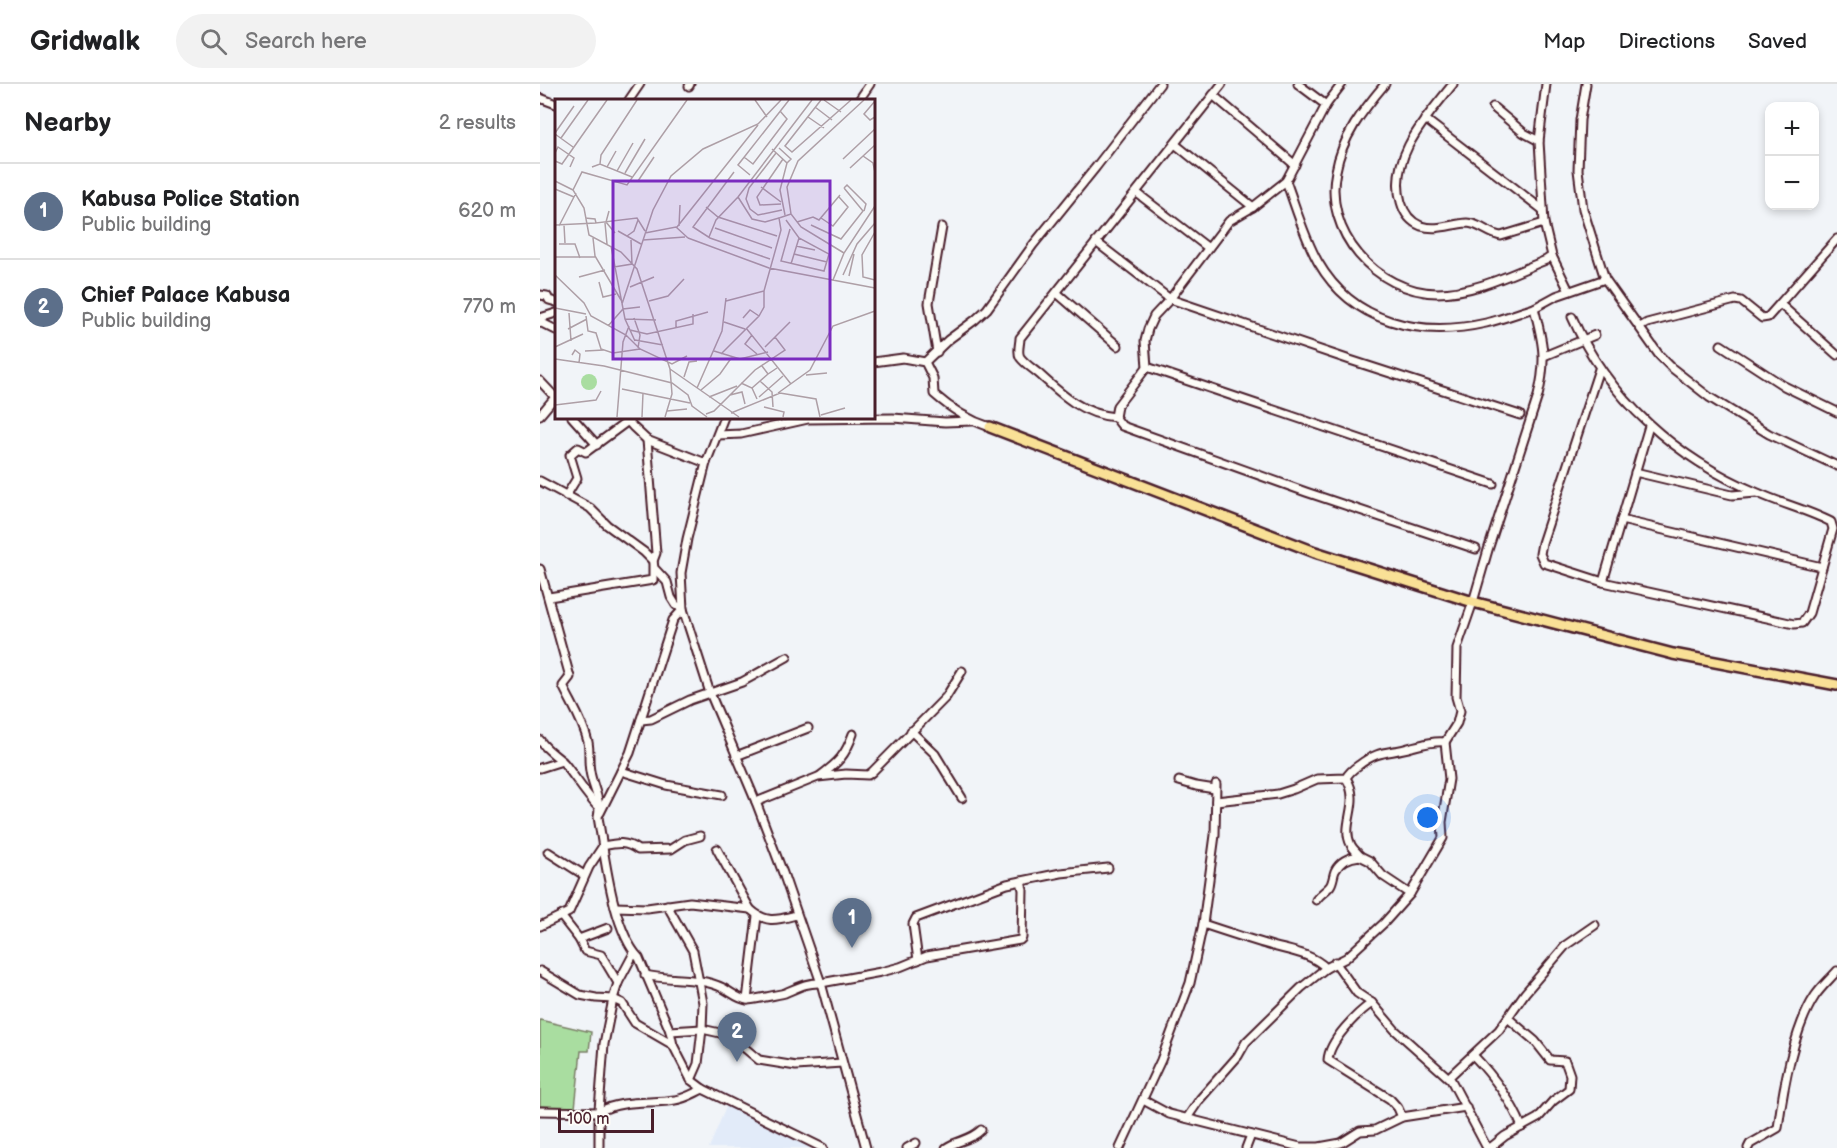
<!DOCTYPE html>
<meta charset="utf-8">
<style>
:root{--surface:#fff;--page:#f2f2f2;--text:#202124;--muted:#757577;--line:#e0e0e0;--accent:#111827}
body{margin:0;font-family:"Balsamiq Sans",sans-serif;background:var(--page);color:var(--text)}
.controls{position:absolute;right:18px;top:18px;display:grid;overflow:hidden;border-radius:12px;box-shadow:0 3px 9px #0003}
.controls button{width:54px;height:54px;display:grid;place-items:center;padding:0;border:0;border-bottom:2px solid var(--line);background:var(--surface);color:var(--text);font:30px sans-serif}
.scale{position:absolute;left:18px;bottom:15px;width:96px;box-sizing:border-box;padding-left:6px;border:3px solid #4a1f2b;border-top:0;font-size:16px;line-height:21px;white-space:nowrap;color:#4a1f2b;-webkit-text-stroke:4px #fdfcf7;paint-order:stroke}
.you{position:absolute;left:888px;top:734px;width:21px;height:21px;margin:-15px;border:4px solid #fff;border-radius:50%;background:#1a73e8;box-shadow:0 0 0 9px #1a73e833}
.badge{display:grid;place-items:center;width:39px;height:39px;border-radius:50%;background:var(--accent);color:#fff;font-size:20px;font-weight:700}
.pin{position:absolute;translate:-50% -50px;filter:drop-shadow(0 2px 3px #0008)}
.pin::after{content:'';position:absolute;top:32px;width:21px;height:18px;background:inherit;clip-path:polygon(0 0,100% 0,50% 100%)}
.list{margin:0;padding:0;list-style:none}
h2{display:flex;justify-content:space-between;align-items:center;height:78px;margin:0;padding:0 24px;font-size:26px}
h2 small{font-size:20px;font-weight:400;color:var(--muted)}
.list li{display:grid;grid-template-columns:39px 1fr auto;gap:18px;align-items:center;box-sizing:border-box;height:96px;padding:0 24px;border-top:2px solid var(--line)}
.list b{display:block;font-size:22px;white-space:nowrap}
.list p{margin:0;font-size:20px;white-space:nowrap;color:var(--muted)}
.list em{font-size:20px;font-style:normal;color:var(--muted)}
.icon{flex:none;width:33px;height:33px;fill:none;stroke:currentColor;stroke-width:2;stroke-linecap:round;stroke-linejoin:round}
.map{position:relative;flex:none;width:1297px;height:1064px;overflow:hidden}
header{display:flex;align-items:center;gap:36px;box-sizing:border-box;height:84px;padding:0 30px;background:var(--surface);border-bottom:2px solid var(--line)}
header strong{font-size:28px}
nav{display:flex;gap:33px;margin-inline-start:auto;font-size:21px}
.search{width:420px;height:54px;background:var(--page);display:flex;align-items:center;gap:15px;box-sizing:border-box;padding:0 21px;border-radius:33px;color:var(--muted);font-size:22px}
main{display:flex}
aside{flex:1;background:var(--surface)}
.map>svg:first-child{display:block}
</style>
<header>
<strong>Gridwalk</strong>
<div class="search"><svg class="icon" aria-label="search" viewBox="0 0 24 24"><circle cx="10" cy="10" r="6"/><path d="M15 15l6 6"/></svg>Search here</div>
<nav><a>Map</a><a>Directions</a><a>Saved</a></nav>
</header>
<main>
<aside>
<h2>Nearby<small>2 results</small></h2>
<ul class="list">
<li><span class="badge" style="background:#5c6f8a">1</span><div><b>Kabusa Police Station</b><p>Public building</p></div><em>620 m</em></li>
<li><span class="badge" style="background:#5c6f8a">2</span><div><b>Chief Palace Kabusa</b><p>Public building</p></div><em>770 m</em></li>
</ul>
</aside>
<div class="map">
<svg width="1297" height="1064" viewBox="0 0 1297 1064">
<rect width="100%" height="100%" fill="#f1f4f8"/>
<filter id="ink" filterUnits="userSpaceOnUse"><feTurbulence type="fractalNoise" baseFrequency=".0167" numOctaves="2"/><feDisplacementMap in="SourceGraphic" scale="12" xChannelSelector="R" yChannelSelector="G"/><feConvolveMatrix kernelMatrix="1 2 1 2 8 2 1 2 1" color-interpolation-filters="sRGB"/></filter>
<g filter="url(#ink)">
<path fill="#e2ebf9" d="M188 1018 283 1064H169Z"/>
<path fill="#a9dda0" stroke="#7a7e66" stroke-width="1.5" d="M0 936 51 948 49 967H41L35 1024 0 1022Z"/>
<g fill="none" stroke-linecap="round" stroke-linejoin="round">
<g stroke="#4a1f2b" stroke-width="11">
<g id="minor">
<path d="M682 0 480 254C480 260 477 268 480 273 484 279 493 285 498 289 522 311 542 330 575 333L582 342 766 408 936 465"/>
<path d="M758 0 786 21"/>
<path d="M845 0C823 26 802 53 796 87 783 148 836 208 897 209 935 209 971 190 1006 176L1012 172"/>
<path d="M913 0C887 33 848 73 861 118 864 129 871 138 881 142 897 147 911 140 927 139 939 139 950 151 961 152L1004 139"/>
<path d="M1006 0 999 57 1004 139 1012 172 1029 207"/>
<path d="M1046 0 1040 36 1038 86 1043 125 1065 195 1119 271 1132 284 1169 313 1229 350 1297 382"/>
<path d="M149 2 150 0"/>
<path d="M673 11 755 81"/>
<path d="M0 14 16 20"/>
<path d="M89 16 100 0"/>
<path d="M319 16 330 0"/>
<path d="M953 23 984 49 999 57"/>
<path d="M885 35 1003 126"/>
<path d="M635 60 713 123"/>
<path d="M746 97C756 124 764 153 778 178 813 239 880 254 946 239 962 235 978 229 994 224"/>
<path d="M597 109 667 163"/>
<path d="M556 158 630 215 810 276 980 331"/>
<path d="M517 209 578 262"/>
<path d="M0 211 7 212 9 216 16 218"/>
<path d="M1240 220 1297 271"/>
<path d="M1032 233C1068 315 1137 375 1218 409 1242 420 1268 426 1291 438L1293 445 1269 529 1262 539 1254 540 1063 498 1004 479 1000 470 1002 459 1059 285"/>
<path d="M0 234 16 229"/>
<path d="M0 238 16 246"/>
<path d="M1100 243 1107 239 1195 216 1201 217 1222 234 1228 233 1297 155"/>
<path d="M1181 261 1244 302 1297 328"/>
<path d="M397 268 389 219 402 143"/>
<path d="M1004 272 1055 251"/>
<path d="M333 278 363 274 385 278 393 294 394 310C411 325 428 336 450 343"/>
<path d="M385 278 408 256 435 236 447 225 493 161 556 83 620 0"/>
<path d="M607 283 953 400"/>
<path d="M0 297 15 313"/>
<path d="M0 331 16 312"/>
<path d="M32 333 57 361"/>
<path d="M575 333 577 322 607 283 605 257 608 245 614 232 630 215 689 137 713 123 746 97 786 21 802 0"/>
<path d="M86 335 93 343 107 356 166 379"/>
<path d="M178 351 201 350 268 335 353 334 405 338 432 337"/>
<path d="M1095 388 1192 411 1216 409"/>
<path d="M0 397 50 424 67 441 104 468 113 477 114 484 127 498 131 513 136 521 143 525 170 609 216 718 243 789 281 899 326 1064"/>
<path d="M26 412 37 394 30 371 38 364 46 368 88 337"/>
<path d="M1081 436 1282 483"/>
<path d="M0 485 30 593 23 602C32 621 43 637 48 658 50 668 48 677 50 687 52 703 62 716 58 733 65 772 72 845 99 874L130 947 133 961"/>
<path d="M1063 498 1109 342"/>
<path d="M9 513 113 496V477L116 469 107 356"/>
<path d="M101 636 111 635 150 616 202 598 247 573"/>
<path d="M371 647 395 670 422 714"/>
<path d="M0 656C6 666 16 671 24 679 36 694 46 711 59 724"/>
<path d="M196 672 268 644"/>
<path d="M0 684 22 677"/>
<path d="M81 687 126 701 182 711"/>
<path d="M280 692C299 678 305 672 313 650"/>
<path d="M806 694C822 719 800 740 811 761 813 765 817 768 820 772"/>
<path d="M639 697 656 702 675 705"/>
<path d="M676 717 738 710 754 705 777 695 806 694C809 688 813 685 819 681 840 665 849 670 872 663 883 660 893 657 905 658L917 639 920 627 916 613 917 564 933 518 948 466 998 312C1007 276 1003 258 994 224L1016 212 1065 195"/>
<path d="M216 718 278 693 306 690 328 691 332 688 406 613 422 587"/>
<path d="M60 729 90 669 133 536 143 525 141 489 147 455 166 379 184 333"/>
<path d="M177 765 210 825"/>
<path d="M8 768 44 791"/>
<path d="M776 816C781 809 785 808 790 802 793 798 793 792 795 787 800 777 809 773 820 772L830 777 843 792 870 810"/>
<path d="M127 821 153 867 163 919 162 945 158 980 151 996"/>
<path d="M75 823 107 824 150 818 210 825C226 840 237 836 256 831"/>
<path d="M21 832 39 855 45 867 61 871 63 874 78 899"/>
<path d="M663 840C684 847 705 854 726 860 747 867 770 868 786 884"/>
<path d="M0 842 29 828 49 783 63 762C77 759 86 757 98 766L131 765 145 756 160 752"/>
<path d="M39 855 68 844"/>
<path d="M378 876 373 840 376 834 467 800 521 789 568 784"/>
<path d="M795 878 817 909 832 919 855 946 911 996 947 1064"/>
<path d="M0 887 40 911 56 914 73 915 82 919 95 939 133 961 151 996 163 1005 283 1064"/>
<path d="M105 891C131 897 159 892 183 904 191 908 199 916 208 916 212 916 241 910 245 909 257 904 267 898 281 899L341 888 360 883 387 872 480 856 482 854 483 806 481 797"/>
<path d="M207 916 217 832"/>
<path d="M832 919C817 929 789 957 788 976L850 1015 858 1024 862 1033"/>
<path d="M130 947 162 945 180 949 195 956 219 976 256 982 302 979"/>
<path d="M933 971C953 992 971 1016 982 1043"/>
<path d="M909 993 959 946 985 909 1026 861 1055 841"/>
<path d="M603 1016 629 1030 760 1063H779L801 1059 820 1047 835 1046 862 1033 926 1023"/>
<path d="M0 1027 59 1028C82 1015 110 1020 135 1016 145 1015 154 1009 163 1005"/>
<path d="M647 1034 660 1015 698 972 706 958 761 904 786 884 806 874 844 839 870 810 903 754 902 738 909 695 905 658"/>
<path d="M59 1064V1026L64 960 73 915 78 899 94 869"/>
<path d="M367 1064 376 1059"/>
<path d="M406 1064C417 1056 430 1057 441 1046"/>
<path d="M580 1064 621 976 650 899 663 840 675 751 676 700"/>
<path d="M706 1064 711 1051"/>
<path d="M950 1064 965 1052 998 1034 1013 1017 1029 1005 1030 991 1025 977 1010 976 995 957 969 935"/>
<path d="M1208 1064 1210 1060 1238 1044C1243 1006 1254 944 1275 912 1281 903 1290 895 1297 887"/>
</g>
</g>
<g stroke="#4a1f2b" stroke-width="14">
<path id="major" d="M450 343 775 468 933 518 1133 570 1297 601"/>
</g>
<use href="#minor" stroke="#fdfcf7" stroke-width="7"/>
<use href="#major" stroke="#f9e096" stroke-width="9"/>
</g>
</g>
<g transform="translate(15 15)">
<rect width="320" height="320" fill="#f1f4f8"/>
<path d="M26 283a8 8 0 1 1 16 0a8 8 0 1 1-16 0Z" fill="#a9dda0"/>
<path fill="none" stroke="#ae9fa6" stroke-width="1.5" d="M200 1 212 18M266 1 230 47 237 53 296 1M269 1 286 13M320 2 309 15 315 21 320 18M260 8 277 21M253 18 269 29M0 34 19 7M0 35 18 48M6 39 33 1M224 49 236 60 232 64M217 50 232 64 225 91 230 116M0 54 3 48 19 59 15 68M221 54 194 89 191 100 195 110 203 116 227 111M308 57 318 64 320 73M189 58 198 65 232 20 225 12M288 60 320 30M0 62 7 65 52 1M45 65 46 56 82 1M37 68 45 65 77 78M52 68 61 52M295 69 320 46M62 72 78 44M179 73 138 128 155 139 215 160M70 74 90 40M195 76 183 66 234 1M0 82 18 91M83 82 99 58M206 88 226 103M289 89 292 86 311 105 309 112M0 90 19 98M183 98 197 120 210 123 224 119M226 105 205 106 202 98 228 60M151 108 163 118 222 137M54 112 51 123 60 134M30 119 40 120 41 124 82 119 90 132M266 119 278 127 293 108 284 98M231 121 244 139 274 155 269 172 226 162 235 130M242 123 258 118 264 121 285 96M50 124 52 145M0 126 41 124M9 126 10 144M256 126 286 140 308 112 289 89M4 127 21 94M124 127 125 106M122 128 203 26M160 129 217 149M63 132 86 145M320 133 307 156 308 178 320 181M90 134 121 128 133 139M72 137 79 132 83 121M154 138 161 121 183 98 257 1M38 139 40 157 66 201M133 139 214 169 320 189M88 141 130 138M4 145H20L25 159M56 147 70 220 80 242M241 147 260 151M289 154 246 128 236 115 232 88 243 62 309 1M239 155 272 163M0 158H40M236 165 244 139M59 168 77 165 76 141M0 176 29 204 36 217 71 236 85 250 117 265 132 257M288 176 302 145 320 124M294 177 299 155M24 178 50 171M278 181 289 154 320 107M44 183 48 198 61 195M75 188 99 178M94 202 113 197 129 180M171 202 209 192 226 131 224 119 236 115M67 205 98 111 116 77 148 50 203 25 226 1M0 209 31 215M14 214 16 242M31 217 33 232 41 234 46 250 58 254 85 250M79 219 85 236 83 249M188 219 195 211 204 217M70 220 101 221M169 223 190 230M53 227 68 210 85 208M121 228V222L153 213M191 229 236 285M13 230 32 220M75 231 92 235 138 225V215M197 236 190 245 202 255M80 241 108 246M0 248 28 235M210 248 235 223M30 252 49 251M159 252 185 260 213 253M166 255 204 217 209 208V192M17 256 20 251 25 255 24 264M0 260 49 267 117 284 133 296 137 307 152 318M207 267 213 275 222 269M115 270 184 318M251 276 272 274M129 278 134 263 142 262M205 282 217 293 218 308M186 284 197 289 202 300M142 289 167 232 171 199M197 289 213 275M67 290 135 304M146 291 165 275 177 258M223 294 255 271 278 227 320 212M175 296 187 293 190 305M154 298 182 287M204 298 228 277M0 306 41 301 46 292M209 308 229 313 228 318M112 312 132 310M176 314 225 294 261 300 265 318M151 315 159 312 200 271 230 251 220 238M266 316 290 309M62 318 68 243 74 227M87 318 88 294M110 318 117 295 115 270 82 170 66 153 34 136 29 109 18 91 27 73 72 86 132 1"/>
<path fill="#7b2cbf" fill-opacity="0.15" stroke="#7b2cbf" stroke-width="3" d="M58 82H275V260H58Z"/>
<rect width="320" height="320" fill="none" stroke="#4a1f2b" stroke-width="3"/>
</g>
</svg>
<div class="controls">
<button>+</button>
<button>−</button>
</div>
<div class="scale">100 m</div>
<div class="you"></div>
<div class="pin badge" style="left:312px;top:864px;background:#5c6f8a">1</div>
<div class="pin badge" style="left:197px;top:978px;background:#5c6f8a">2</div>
</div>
</main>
